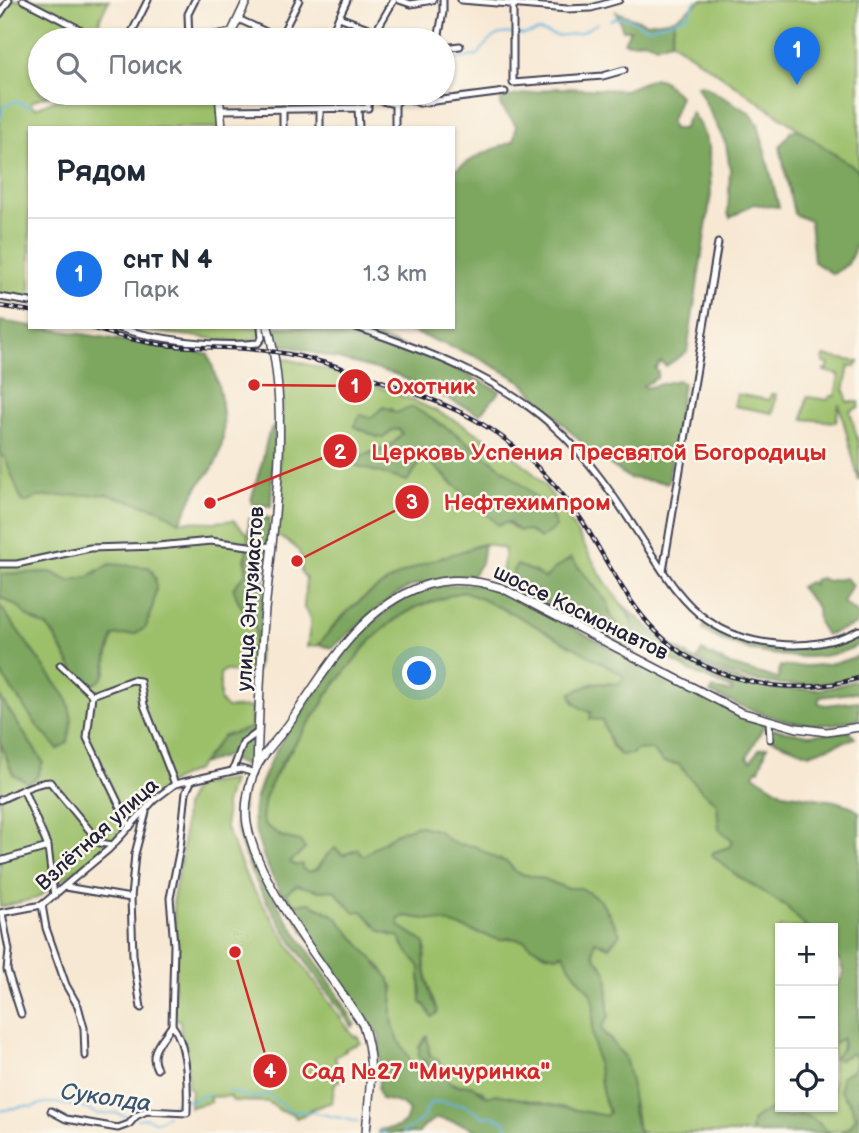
<!DOCTYPE html>
<html lang="ru">
<meta charset="utf-8">
<style>
:root{--surface:#fff;--page:#f2f2f3;--text:#1f2937;--muted:#747a83;--line:#e0e1e3;--accent:#1a73e8}
body{margin:0;font-family:"Balsamiq Sans",sans-serif;background:var(--page);color:var(--text)}
.controls{position:absolute;right:21px;bottom:21px;display:grid;overflow:hidden;border-radius:0px;box-shadow:0 2px 5px #0004}
.controls button{width:63px;height:63px;display:grid;place-items:center;padding:0;border:0;border-bottom:2px solid var(--line);background:var(--surface);color:var(--text);font:35px sans-serif}
.you{position:absolute;left:420px;top:674px;width:24px;height:24px;margin:-18px;border:5px solid #fff;border-radius:50%;background:#1a73e8;box-shadow:0 0 0 10px #1a73e833}
.badge{display:grid;place-items:center;width:46px;height:46px;border-radius:50%;background:var(--accent);color:#fff;font-size:23px;font-weight:700}
.pin{position:absolute;translate:-50% -58px;filter:drop-shadow(0 2px 4px #0008)}
.pin::after{content:'';position:absolute;top:37px;width:24px;height:21px;background:inherit;clip-path:polygon(0 0,100% 0,50% 100%)}
.list{margin:0;padding:0;list-style:none}
h2{display:flex;justify-content:space-between;align-items:center;height:91px;margin:0;padding:0 28px;font-size:30px}
h2 small{font-size:23px;font-weight:400;color:var(--muted)}
.list li{display:grid;grid-template-columns:46px 1fr auto;gap:21px;align-items:center;box-sizing:border-box;height:112px;padding:0 28px;border-top:2px solid var(--line)}
.list b{display:block;font-size:26px;white-space:nowrap}
.list p{margin:0;font-size:23px;white-space:nowrap;color:var(--muted)}
.list em{font-size:23px;font-style:normal;color:var(--muted)}
.icon{flex:none;width:38px;height:38px;fill:none;stroke:currentColor;stroke-width:2;stroke-linecap:round;stroke-linejoin:round}
.map{position:relative;flex:none;width:859px;height:1133px;overflow:hidden}
.search{position:absolute;background:var(--surface);box-shadow:0 2px 5px #0004;left:28px;top:28px;width:427px;height:77px;display:flex;align-items:center;gap:18px;box-sizing:border-box;padding:0 24px;border-radius:38px;color:var(--muted);font-size:26px}
.panel{position:absolute;background:var(--surface);box-shadow:0 2px 5px #0004;left:28px;top:126px;width:427px;height:203px;border-radius:0px}
.map>svg:first-child{display:block}
</style>
<div class="map">
<svg width="859" height="1133" viewBox="0 0 859 1133">
<rect width="100%" height="100%" fill="#fbf7ec"/>
<filter id="ink" filterUnits="userSpaceOnUse"><feTurbulence type="fractalNoise" baseFrequency=".0143" numOctaves="2"/><feDisplacementMap in="SourceGraphic" scale="14" xChannelSelector="R" yChannelSelector="G"/><feConvolveMatrix kernelMatrix="1 2 1 2 8 2 1 2 1" color-interpolation-filters="sRGB"/></filter>
<filter id="wash" filterUnits="userSpaceOnUse"><feTurbulence type="fractalNoise" baseFrequency=".00686" numOctaves="4" result="noise"/><feDisplacementMap in="SourceGraphic" scale="28" xChannelSelector="R" yChannelSelector="G"/><feGaussianBlur stdDeviation="1.57" result="paint"/><feColorMatrix in="noise" values="0 0 0 0 0 0 0 0 0 0 0 0 0 0 0 0 0 1.4 0 .05"/><feComposite in="paint" operator="in"/></filter>
<g filter="url(#wash)">
<rect width="100%" height="100%" fill="#f7e8d3"/>
<g fill="#9cc06b" stroke="#5f7153" stroke-width="2" fill-rule="evenodd">
<path d="M11 0H109L100 18 97 38 104 40H40V93H55L34 100 30 105 36 108 57 99H68L67 93H218L221 128H30V301L0 298V17Z"/>
<path d="M701 0H859V171L671 41 675 19Z"/>
<path d="M116 327H260L261 332 256 339 241 342Z"/>
<path d="M824 356 859 362 856 366H849L844 391 846 392 847 402H859V407L850 411 859 445V481L839 404 836 422 803 419 807 397 828 400 830 396H835L839 375 824 371V369H828L829 364 823 363Z"/>
<path d="M279 357C352 375 423 399 487 439 501 448 515 456 527 467 558 496 579 536 599 572 612 594 632 611 635 637 620 632 610 619 608 603L553 570 545 580 535 572 512 580 513 585 506 584 502 575 505 549C499 548 490 544 484 544 472 545 459 554 448 557 394 574 352 597 319 645L307 647 310 627V618L304 608 306 578 301 572C303 544 295 548 275 534L283 403ZM390 408 396 413 413 408 453 431 500 467 535 534 525 529 519 531 513 527 451 483 429 461 420 463 407 481 351 464C358 460 365 455 372 452 389 445 389 452 402 433L399 429 392 430 383 438 377 437 354 426 361 416 370 418Z"/>
<path d="M737 394 769 400 771 394H776L773 413 734 406Z"/>
<path d="M220 403C223 426 226 448 212 469 208 475 202 480 198 486 190 498 188 510 179 521L216 522 234 520 249 536 245 559 246 573 238 601 256 629 252 673 243 674 225 670 220 674V701L227 708 252 707 251 728 223 736 196 770 174 780 160 791 102 851 37 898 0 907V742L13 774 43 762 0 697V672L38 727 58 749 72 720 67 699 0 606V597L19 607 28 617 47 627 54 635 69 663 106 674 108 655 113 636C120 634 129 636 136 633 152 628 156 593 156 578L97 570 89 577 68 581 51 572 0 574V456Z"/>
<path d="M464 591 518 616 623 674V680L616 684 594 683 571 693 573 702 602 720 612 746 636 750 651 748 663 762 678 764 702 791 717 803 719 829 733 842 729 847 713 852 736 875 786 906 807 928H780V1107H833V1044L843 1038 839 1060 852 1053 857 1060 844 1097 851 1104 856 1117C853 1129 839 1133 826 1131 823 1129 822 1125 819 1123 815 1120 802 1117 797 1117 781 1116 767 1122 751 1128L752 1133H643L638 1131C636 1111 626 1061 615 1045 611 1038 605 1035 601 1027L609 1016C606 1002 609 990 607 976 604 959 589 965 595 940L609 947 617 927 601 901 581 888H566L544 879 517 873 507 862 497 859 474 846 456 844 445 838 397 833 364 855 328 854 314 871 308 872 290 862 305 849C294 837 273 838 264 823 249 801 311 722 324 703L326 695C337 685 344 672 353 660 382 624 419 600 464 591Z"/>
<path d="M232 780 225 804 226 828 248 881 299 960 354 1037 357 1036 361 1043 345 1049 346 1051 335 1056 340 1080 335 1083 332 1102 309 1110V1113L296 1118 294 1114 281 1111 268 1102 233 1101 230 1096 209 1097 211 1102 190 1107 191 1088H188L187 1048 181 1036 180 1020 173 1019 176 944 173 898 183 848 185 806 192 790 198 785Z"/>
<path d="M297 885 320 891 334 890 344 902 362 911 390 935 400 937 404 947 420 967 421 1002 430 1000 424 959 426 950 416 937 398 925 399 919 405 916 446 922 500 940 511 938 525 941 531 946 564 953 571 968 591 993 594 1006 592 1032 603 1095 609 1112 606 1116 496 1094 487 1097 481 1090 449 1082 438 1059 430 1057 426 1037 419 1047V1057L428 1063V1074L415 1071 394 1032 391 1015 394 988 381 967 368 956 335 916 317 906 293 904 286 893Z"/>
</g>
<g fill="#7da65f" stroke="#50644d" stroke-width="2" fill-rule="evenodd">
<path d="M616 12 647 23 675 19 671 41 656 46C640 35 637 46 624 42L630 30H623Z"/>
<path d="M654 78 662 80 680 96 670 123 673 129H683L691 112 701 127 709 147 711 195 687 352 666 366 661 362 655 369 658 372 657 378 643 386 645 388 678 380 683 383 668 483 629 478 586 447 521 381 477 357 400 327H453V171L480 155 514 141 516 125 500 105 502 98 557 88 625 90Z"/>
<path d="M702 85 749 112 758 124 779 207 753 204 730 218 728 213 730 169 726 144 697 86Z"/>
<path d="M798 129 859 171V239L848 264 833 274 814 262 810 221 794 214 780 147 791 131Z"/>
<path d="M0 321 208 354C221 387 232 434 214 466 209 474 201 480 197 488 190 499 188 511 179 522L158 509 106 494 37 497 28 502H22L5 457 0 456Z"/>
<path d="M271 327H349L434 358 500 391 480 414 395 374 273 342Z"/>
<path d="M384 407 396 413 413 407C443 425 550 495 556 527L540 539C534 533 528 529 519 531L508 522 498 525 429 461 420 463 407 481 351 464 345 465 344 461 347 459C370 452 389 454 402 433L399 429 392 430 383 438 377 437 354 426 361 415 370 418Z"/>
<path d="M275 424 271 506 255 505 251 501C254 488 258 475 262 462 266 448 265 436 275 424Z"/>
<path d="M258 517 270 518 257 670 252 673 256 629 238 601 233 588 246 573 249 519Z"/>
<path d="M484 544 481 563 473 575C416 578 395 589 354 630 347 636 339 641 333 648L319 645C344 609 381 581 421 565 441 556 463 552 484 544Z"/>
<path d="M571 558 608 603 610 615 626 634 635 636 630 616 621 603C671 649 729 693 801 689 810 689 819 690 828 688 838 686 849 682 859 680V692L820 697 818 703 826 705 859 701V719C804 735 760 714 710 693L713 689 732 692V689L690 671 643 643 627 647 513 585V570L517 565 535 572 545 579 553 570Z"/>
<path d="M110 564 149 567C164 584 151 608 146 627L135 634 113 636C112 642 110 647 108 653 104 669 109 680 90 685L76 675 54 635 47 627 28 617 19 607 0 597V574L51 572 69 581 89 577Z"/>
<path d="M820 578 828 581 846 578 852 585 843 603 859 614 855 625 826 635 818 622 817 607 800 587 809 582 814 585V580Z"/>
<path d="M474 584 498 590 751 719 765 724 747 757 751 761 759 749 767 747 759 770 757 769 754 775 783 793 835 801 850 806 859 812V1133H840L850 1128 856 1117 851 1104 840 1091 842 1076 852 1071 857 1060 852 1053 839 1060 835 1058 843 1047V1038L833 1044V992L844 973 839 960 833 957V928H807L786 906 736 875 712 855 713 853 729 847 733 841 719 829 717 803 702 791 678 764 663 762 651 749 636 750 632 754 620 755 612 746 602 720 590 719 591 712C580 709 574 705 571 693L594 683 616 684 623 680V675L518 616 464 591 416 607 395 619 369 642 326 695 324 702 281 763 265 797 262 819 264 824 282 837 300 841 305 849 290 862 295 866 302 864V869L308 872 318 869 328 854 335 848 343 855 358 849 362 855H364L397 833 417 825 439 831 445 838 456 844 474 846 497 859 507 862 517 873 544 879 566 888H581L601 901 620 934 609 947 595 941C589 965 604 959 607 976 609 990 606 1002 609 1016L601 1027 605 1035 625 1057 632 1086V1107L638 1131 643 1133H482L462 1124 437 1118 424 1126 419 1133H378L379 1130 398 1127 405 1122 409 1112C404 1102 391 1101 381 1099L378 1089 380 1077 379 1035 359 1015C323 952 270 897 254 825 242 772 357 627 402 599 423 585 449 585 474 584ZM297 885 320 891 334 890 354 912 362 911 381 931 400 937 404 947 420 967 421 1003 424 1004 432 1017 438 1012C430 995 425 980 424 960 424 954 426 949 425 943L398 925 399 919 405 916 446 922 500 940 511 938 525 941 531 946 546 954 557 956 564 953 570 967 591 994 594 1006 592 1032 603 1095 609 1112 606 1116 496 1094 487 1097 471 1085 457 1086 449 1083 438 1059 430 1056 427 1036 419 1047V1057L428 1063V1073C415 1075 414 1067 409 1058 401 1043 393 1034 392 1017 391 1002 395 992 389 978L335 916 310 903 293 904 286 893Z"/>
<path d="M0 606 67 699 72 720 68 742 58 749 38 727 0 672Z"/>
<path d="M704 624C758 655 801 658 859 634V644C822 669 738 654 703 630Z"/>
<path d="M702 651 730 665 778 679 780 666C808 668 833 665 859 656V676C805 692 747 686 697 660Z"/>
<path d="M0 697 43 762 37 777 28 783 13 774 0 742Z"/>
<path d="M252 707 255 709 253 760 244 766 226 756 201 764 223 736 251 728Z"/>
<path d="M774 729 809 735 849 731 855 738 809 754 771 739 772 731Z"/>
<path d="M243 773 248 775 243 799 242 825 261 876 284 915 334 988 355 1024 352 1027C312 968 243 886 234 815 233 802 240 786 243 773Z"/>
<path d="M767 1110H774C792 1125 791 1112 807 1116 818 1119 822 1130 831 1133H752V1121Z"/>
</g>
<g fill="none" stroke-linecap="round" stroke-linejoin="round">
<g stroke="#65b3df" stroke-width="2">
<path d="M610 20C632 12 633 26 652 28L657 24 659 25 687 16 696 0"/>
<path d="M443 63 478 55C503 17 510 43 539 31L557 36 580 33 598 23"/>
<path d="M0 119 4 106 17 101 27 106 31 105"/>
<path d="M228 1091 255 1098 268 1094 291 1111 312 1112 359 1122"/>
<path d="M0 1111 25 1106 32 1107 44 1103H55L81 1107 98 1114 116 1113 132 1118"/>
<path d="M169 1111 173 1105 185 1099 191 1102 198 1097 209 1095"/>
<path d="M137 1119 146 1118 157 1122 167 1116"/>
<path d="M380 1131 385 1133"/>
<path d="M403 1133 424 1117 429 1104 439 1102 464 1105 484 1117 491 1116 505 1121 506 1127 521 1133"/>
</g>
</g>
</g>
<g filter="url(#ink)">
<g fill="none" stroke-linecap="round" stroke-linejoin="round">
<g stroke="#424052" stroke-width="9">
<g id="minor">
<path d="M23 0 85 32 117 40"/>
<path d="M399 0 411 4 433 0"/>
<path d="M461 0 567 9 591 8 619 0"/>
<path d="M513 0V83L603 76 624 70"/>
<path d="M0 14 9 0"/>
<path d="M339 17 376 31 394 0"/>
<path d="M238 19 284 40"/>
<path d="M128 40 148 0"/>
<path d="M187 40 232 32"/>
<path d="M189 40 188 14 195 0"/>
<path d="M279 40 299 0"/>
<path d="M328 40 347 0"/>
<path d="M438 40 443 12V0"/>
<path d="M443 48 460 46"/>
<path d="M395 104V128"/>
<path d="M358 108 359 128"/>
<path d="M283 109V128"/>
<path d="M220 110 368 108 369 98 395 104C403 95 409 99 419 103L505 92"/>
<path d="M320 110V128"/>
<path d="M0 297 30 302"/>
<path d="M115 327C155 339 216 348 258 343L262 338 261 327"/>
<path d="M356 327C427 351 496 376 553 426 592 460 619 504 647 547 664 573 681 602 707 620 727 634 753 642 777 644 804 647 835 643 859 630"/>
<path d="M0 564H17L90 548 158 546 211 541 256 547 272 546"/>
<path d="M663 571 718 243"/>
<path d="M60 665 92 695"/>
<path d="M769 721 770 739"/>
<path d="M233 770 243 743 258 732"/>
<path d="M24 791 48 847 54 896"/>
<path d="M0 800C16 793 33 783 50 782L100 843 113 845"/>
<path d="M130 827 87 738 92 695 132 680 140 681 144 705 175 784"/>
<path d="M0 861 48 847"/>
<path d="M65 887 131 898"/>
<path d="M42 905 46 928 66 985 78 1006 84 1028 85 1056"/>
<path d="M0 913 42 905 109 849 154 800 175 784 241 769 255 773"/>
<path d="M2 913 9 950 7 970 21 1014"/>
<path d="M141 1008 133 955 131 898 135 854 146 812"/>
<path d="M157 1069C147 1051 164 1039 172 1025L174 945 170 898 180 848 186 792 192 780"/>
<path d="M51 1111 66 1119 118 1128 129 1124 136 1116 147 1111 187 1113C188 1088 188 1045 172 1025"/>
</g>
</g>
<g stroke="#424052" stroke-width="10">
<g id="major">
<path d="M228 40 247 0"/>
<path d="M219 93 222 128"/>
<path d="M257 766C259 714 260 662 265 610 274 521 291 414 268 327"/>
<path d="M366 1133C369 1093 376 1064 363 1025 327 968 259 889 247 824 244 806 249 782 257 766 264 753 279 737 289 724 321 677 352 621 404 594 437 577 468 577 502 588L740 712 797 728 827 732 859 727"/>
</g>
</g>
<use href="#minor" stroke="#fff" stroke-width="5"/>
<use href="#major" stroke="#fff" stroke-width="7"/>
<g stroke="#22223b" stroke-width="4.5">
<g id="rail">
<path d="M0 306 30 311"/>
<path d="M88 327C114 335 138 342 165 345 202 349 240 346 276 352 311 357 345 369 378 380 407 390 436 400 462 413 511 437 553 477 583 522 605 557 622 593 649 624 700 682 788 699 859 678"/>
</g>
</g>
<use href="#rail" stroke="#fbf7ec" stroke-width="2" stroke-dasharray="5" stroke-linecap="butt"/>
</g>
</g>
<g text-anchor="middle" stroke-width="5" stroke-linejoin="round" paint-order="stroke">
<g font-size="21" fill="#22223b" stroke="#fbf7ec">
<text transform="translate(250 599) rotate(-86)" y="7">улица Энтузиастов</text>
<text transform="translate(581 612) rotate(26)" y="7">шоссе Космонавтов</text>
<text transform="translate(97 834) rotate(-42)" y="7">Взлётная улица</text>
</g>
<g font-size="23" font-style="italic" fill="#395574" stroke="#fbf7ec">
<text transform="translate(106 1097) rotate(8)" y="8">Суколда</text>
</g>
</g>
<path fill="none" stroke="#d62828" stroke-width="2.5" d="M254 385L355 386M210 503L340 451M297 561L412 502M235 952L270 1071"/>
<g fill="#d62828" stroke="#fbf7ec" stroke-width="2.5">
<circle cx="254" cy="385" r="7"/>
<circle cx="210" cy="503" r="7"/>
<circle cx="297" cy="561" r="7"/>
<circle cx="235" cy="952" r="7"/>
<circle cx="355" cy="386" r="18"/>
<circle cx="340" cy="451" r="18"/>
<circle cx="412" cy="502" r="18"/>
<circle cx="270" cy="1071" r="18"/>
</g>
<g font-size="21" text-anchor="middle" font-weight="bold" fill="#fff">
<text x="355" y="393">1</text>
<text x="340" y="459">2</text>
<text x="412" y="509">3</text>
<text x="270" y="1078">4</text>
</g>
<g font-size="23" text-anchor="middle" font-weight="bold" fill="#d62828" stroke="#fbf7ec" stroke-width="5" stroke-linejoin="round" paint-order="stroke">
<text x="431" y="394">Охотник</text>
<text x="599" y="460">Церковь Успения Пресвятой Богородицы</text>
<text x="527" y="510">Нефтехимпром</text>
<text x="426" y="1079">Сад №27 "Мичуринка"</text>
</g>
</svg>
<div class="controls">
<button>+</button>
<button>−</button>
<button><svg class="icon" aria-label="locate" viewBox="0 0 24 24"><circle cx="12" cy="12" r="6"/><path d="M12 2v4M12 18v4M2 12h4M18 12h4"/></svg></button>
</div>
<div class="you"></div>
<div class="pin badge" style="left:797px;top:85px">1</div>
<div class="search"><svg class="icon" aria-label="search" viewBox="0 0 24 24"><circle cx="10" cy="10" r="6"/><path d="M15 15l6 6"/></svg>Поиск</div>
<section class="panel">
<h2>Рядом<small></small></h2>
<ul class="list">
<li><span class="badge">1</span><div><b>снт N 4</b><p>Парк</p></div><em>1.3 km</em></li>
</ul>
</section>
</div>
